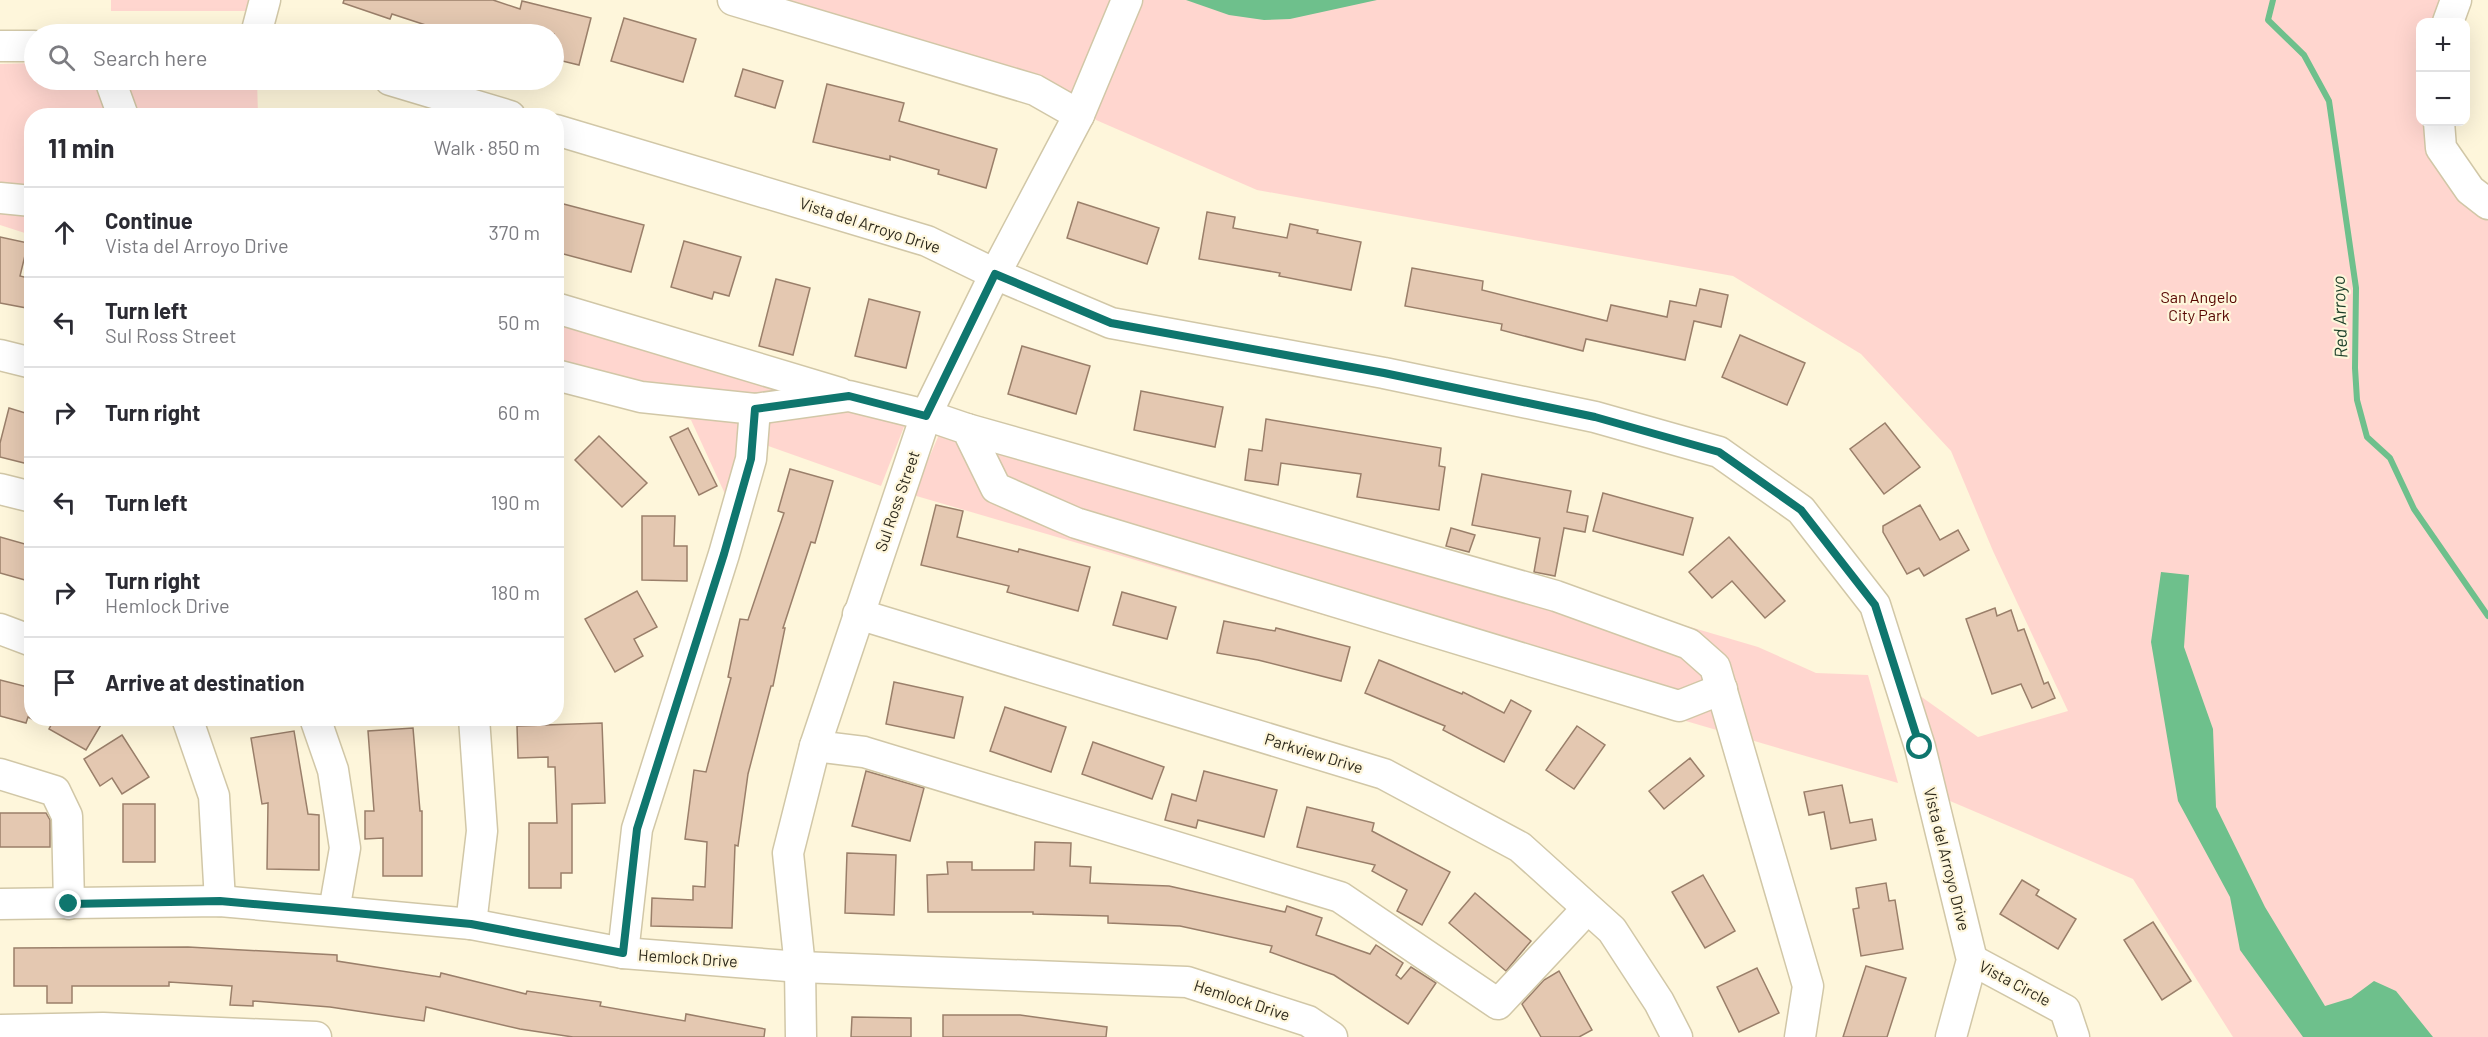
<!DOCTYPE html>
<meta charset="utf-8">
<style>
:root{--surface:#fff;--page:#f7f7f7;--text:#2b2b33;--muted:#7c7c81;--line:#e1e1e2}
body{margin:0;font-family:Barlow,sans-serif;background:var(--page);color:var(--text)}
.controls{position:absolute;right:18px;top:18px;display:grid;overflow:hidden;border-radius:12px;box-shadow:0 6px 24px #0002}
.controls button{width:54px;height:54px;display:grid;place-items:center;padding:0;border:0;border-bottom:2px solid var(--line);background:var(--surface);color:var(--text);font:30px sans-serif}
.stop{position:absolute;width:18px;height:18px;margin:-14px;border:4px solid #0f766e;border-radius:50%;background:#fff}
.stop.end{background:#0f766e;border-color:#fff;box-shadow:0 2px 6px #0008}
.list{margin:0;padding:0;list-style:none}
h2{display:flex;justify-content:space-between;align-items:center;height:78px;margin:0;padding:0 24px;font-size:26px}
h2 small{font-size:20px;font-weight:400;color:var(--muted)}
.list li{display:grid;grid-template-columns:39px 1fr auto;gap:18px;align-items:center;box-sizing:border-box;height:90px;padding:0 24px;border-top:2px solid var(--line)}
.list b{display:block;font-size:22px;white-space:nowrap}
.list p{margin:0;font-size:20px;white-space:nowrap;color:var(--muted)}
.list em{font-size:20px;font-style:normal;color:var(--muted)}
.icon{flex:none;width:33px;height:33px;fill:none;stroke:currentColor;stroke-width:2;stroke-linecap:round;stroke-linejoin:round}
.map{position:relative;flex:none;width:2488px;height:1037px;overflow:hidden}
.search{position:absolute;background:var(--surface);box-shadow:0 6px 24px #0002;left:24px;top:24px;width:540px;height:66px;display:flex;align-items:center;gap:15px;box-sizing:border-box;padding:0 21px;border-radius:33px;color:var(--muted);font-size:22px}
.panel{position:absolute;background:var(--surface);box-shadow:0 6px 24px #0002;left:24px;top:108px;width:540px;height:618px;border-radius:24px}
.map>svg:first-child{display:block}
</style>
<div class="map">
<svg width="2488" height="1037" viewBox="0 0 2488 1037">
<rect width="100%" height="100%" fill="#fef6db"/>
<g fill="#ffd6cf">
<rect x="111" y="0" width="142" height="11"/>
<path d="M754 0H2460L2456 22H2420V122H2445L2446 141 2488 187V1037H2233L2133 879 1943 798 1916 693 1978 737 2068 711 1993 551 1951 451 1861 354 1733 276 1257 190 1096 120 1065 90Z"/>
<path d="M34 63V80H257L258 115 32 116 31 235 0 225V64Z"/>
<path d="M557 294 914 401 881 486 749 439 731 507 691 420 557 388Z"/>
<path d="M950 409 1758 647 1816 673 1868 675 1898 783 913 495Z"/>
</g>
<g fill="#6ec08c">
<path d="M1186 0H1377L1290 19 1264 20 1229 15Z"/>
<path d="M2161 572 2189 575 2184 647 2213 729 2216 807 2265 907 2325 1006 2351 998 2374 981 2396 991 2433 1037H2303L2240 950 2230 897 2178 801 2151 642Z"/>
</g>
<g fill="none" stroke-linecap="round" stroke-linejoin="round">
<path stroke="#6ec08c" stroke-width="6" d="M2273 0 2268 20 2304 55 2329 101 2356 288 2355 368 2357 400 2367 437 2390 458 2414 509 2488 616"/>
</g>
<g fill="#e4c8b1" stroke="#9a7f6a" stroke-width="1.5">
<path d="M344 0H493L520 9 522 1 591 18 579 65 554 59V34H453L392 14 390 19 343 3Z"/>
<path d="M624 18 696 39 683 82 611 61Z"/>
<path d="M743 69 783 81 775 108 735 96Z"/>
<path d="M827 84 904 103 899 121 997 149 986 188 938 174 939 170 890 156V160L813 142Z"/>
<path d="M556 202 644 225 631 272 556 252Z"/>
<path d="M1078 202 1159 228 1147 264 1067 238Z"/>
<path d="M1207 212 1235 217 1233 228 1287 238 1290 224 1318 230 1317 233 1361 242 1351 290 1279 276 1280 273 1199 259Z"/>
<path d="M0 237 28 243 20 276 32 279V309L0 303Z"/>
<path d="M684 241 741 257 729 296 714 292 712 299 671 287Z"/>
<path d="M1412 268 1483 281 1482 290 1607 321 1611 305 1667 317 1670 301 1696 306 1700 289 1728 295 1721 327 1694 321 1685 360 1586 339 1583 351 1501 330 1502 324 1405 306Z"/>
<path d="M776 279 810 288 793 355 759 346Z"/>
<path d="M869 299 920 312 906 368 855 356Z"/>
<path d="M1740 335 1805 363 1787 405 1722 377Z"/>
<path d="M1022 346 1090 366 1076 414 1008 394Z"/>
<path d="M1141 391 1223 407 1215 447 1134 430Z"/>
<path d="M9 408 32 415V465L0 457V443Z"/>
<path d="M1266 419 1441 448 1439 466 1445 467 1439 510 1357 497 1361 474 1281 463 1278 485 1245 480 1249 449 1262 451Z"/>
<path d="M1885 423 1920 467 1884 494 1850 449Z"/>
<path d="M688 428 717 486 699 495 670 437Z"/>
<path d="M599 436 647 483 622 507 575 460Z"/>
<path d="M790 469 833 481 815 543 811 542 783 628H785L773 686H771L748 774 738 846 735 845 732 928 651 926 652 898 693 900V886L705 887 707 842 685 839 694 770 706 772 731 678 728 677 740 619 748 620 784 513 778 511Z"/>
<path d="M1482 474 1571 491 1567 512 1588 516 1585 532 1564 528 1555 576 1534 572 1540 538 1472 525Z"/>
<path d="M1603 493 1693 518 1683 555 1593 531Z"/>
<path d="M936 505 963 511 957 537 1018 552 1019 549 1090 567 1078 611 1007 592 1009 586 921 565Z"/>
<path d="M1920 505 1940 540 1958 530 1969 550 1924 576 1919 568 1907 574 1883 532V526Z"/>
<path d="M642 516H675L674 546H687V581L642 580Z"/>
<path d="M1451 528 1475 535 1469 552 1446 546Z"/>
<path d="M0 537 32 546V582L0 573Z"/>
<path d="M1729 537 1785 601 1765 618 1732 581 1712 598 1689 572Z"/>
<path d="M637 591 657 627 634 639 643 656 615 672 585 619Z"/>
<path d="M1122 592 1176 607 1167 639 1113 625Z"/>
<path d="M1995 608 1997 616 2011 610 2018 631 2024 629 2044 684 2048 682 2055 698 2032 708 2021 684 1992 694 1966 619Z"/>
<path d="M1224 621 1275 631 1276 628 1350 647 1341 681 1258 660 1217 653Z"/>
<path d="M1379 660 1462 694 1463 692 1504 713 1511 700 1531 711 1504 762 1443 730 1445 726 1365 693Z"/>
<path d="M0 680 32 688V719L28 717 26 723 0 716Z"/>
<path d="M894 682 963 697 954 738 886 724Z"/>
<path d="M1005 707 1066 727 1051 772 990 751Z"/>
<path d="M55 718H105L86 750 49 729Z"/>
<path d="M602 723 605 803 572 804V873H561V888H529V823H557L555 767H548V757L518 758 517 726Z"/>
<path d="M1577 726 1605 745 1574 789 1546 770Z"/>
<path d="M413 728 420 811H422V876H383V838L365 839V811H374L368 731Z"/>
<path d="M294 731 308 814 319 815V870L267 869 268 803 262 804 251 738Z"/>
<path d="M122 735 149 777 122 794 112 778 100 786 84 759Z"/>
<path d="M1093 742 1164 767 1152 799 1082 774Z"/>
<path d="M1690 758 1704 776 1664 809 1649 791Z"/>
<path d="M866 771 924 788 910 841 852 826Z"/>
<path d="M1204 771 1277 790 1264 837 1198 820 1196 828 1165 820 1172 794 1196 801Z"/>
<path d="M1842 785 1850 823 1872 819 1876 840 1831 849 1824 812 1809 815 1804 792Z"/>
<rect x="123" y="804" width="32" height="58"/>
<path d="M1307 807 1374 823 1372 831 1450 872 1422 925 1397 911 1407 890 1372 871 1375 865 1297 847Z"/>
<path d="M0 813H46L50 820V847H0Z"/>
<path d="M1035 842 1071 843 1070 866 1091 867 1090 883 1169 886 1285 912 1287 906 1322 918 1316 935 1370 954 1376 945 1403 963 1396 975 1401 979 1411 967 1436 983 1408 1024 1334 975 1270 952 1272 946 1180 926 1108 923V916L1033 914V912H928L927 875 948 874 947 862H972V870H1034Z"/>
<path d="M847 853 896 855 894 915 845 913Z"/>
<path d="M1703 875 1735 931 1705 948 1672 892Z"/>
<path d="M2022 880 2039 890 2036 895 2076 919 2058 949 2000 914Z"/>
<path d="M1886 883 1889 901 1895 900 1903 949 1861 956 1853 909 1859 908 1856 888Z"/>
<path d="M1475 893 1531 941 1506 971 1449 923Z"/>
<path d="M2153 922 2191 981 2162 1000 2124 940Z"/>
<path d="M188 947 337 955V961L440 977 441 973 526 994 527 991 601 1002 600 1006 685 1021 686 1014 765 1029 764 1037H573L520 1029 426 1007 424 1021 330 1007 253 1001V1006L230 1005 232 986 169 982V986H72V1003H47V986H14V948Z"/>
<path d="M1866 966 1906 978 1887 1037H1843Z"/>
<path d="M1757 968 1779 1013 1739 1032 1717 987Z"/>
<path d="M1559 971 1592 1030 1579 1037H1541L1522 1004 1544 980Z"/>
<path d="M943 1015H1020L1107 1027 1106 1037H943Z"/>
<path d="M852 1017 911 1018V1037H851Z"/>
</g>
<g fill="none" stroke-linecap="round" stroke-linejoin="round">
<g stroke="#d1c7a7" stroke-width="33">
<g id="minor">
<path d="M733 0 1035 90 1079 115"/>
<path d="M2448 22 2456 0"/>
<path d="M256 34 265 0"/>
<path d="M0 46H34"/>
<path d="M110 80 123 116"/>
<path d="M390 80 510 116"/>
<path d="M2439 122 2441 148 2470 190 2488 204"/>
<path d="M556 130 927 241 995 274 1111 323 1384 373 1595 417 1719 452 1801 510 1875 605 1920 747 1972 960 1951 1037"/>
<path d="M0 198 32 201"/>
<path d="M556 308 840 393"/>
<path d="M0 355 32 363"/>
<path d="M556 375 641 397 755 409 849 396 926 415 967 429 996 488 1076 523 1679 706 1722 689"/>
<path d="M967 429 1556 596 1689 644 1715 667 1808 986 1800 1037"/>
<path d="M0 489 32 497"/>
<path d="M858 614 1384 774 1520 847 1612 930 1659 1002 1677 1037"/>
<path d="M0 629 32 641"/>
<path d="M187 718 214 796 220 901"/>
<path d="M315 718 333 770 345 848 334 911"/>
<path d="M815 746 864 752 1340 897 1498 1004 1587 909"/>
<path d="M0 774 55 791 67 816 69 904"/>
<path d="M0 904 220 901 471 924 623 953 800 967 1187 982 1308 1021 1332 1037"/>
<path d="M471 924 482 831 474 718"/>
<path d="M623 953 637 829 724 554 751 459 755 409"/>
<path d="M1972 960 2065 1010 2074 1037"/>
<path d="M0 1030 103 1028 316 1037"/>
<path d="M801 1037 800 967 788 853 815 746 926 415 995 274 1079 115 1127 0"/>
</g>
</g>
<use href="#minor" stroke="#fff" stroke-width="30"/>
</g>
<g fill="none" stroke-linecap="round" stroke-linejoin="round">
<path stroke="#0f766e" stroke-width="8" d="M69 904 220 901 334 911 471 924 623 953 637 829 724 554 751 459 755 409 849 396 926 416 995 274 1111 323 1384 373 1595 417 1719 452 1801 510 1875 605 1920 747"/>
</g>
<g text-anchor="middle" stroke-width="4.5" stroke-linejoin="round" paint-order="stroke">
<g font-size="16" fill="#2e2a1d" stroke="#fef6db">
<text transform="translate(870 225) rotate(18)" y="6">Vista del Arroyo Drive</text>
<text transform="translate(897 501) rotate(-71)" y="6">Sul Ross Street</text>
<text transform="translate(1314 753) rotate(17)" y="6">Parkview Drive</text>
<text transform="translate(1947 859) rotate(76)" y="6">Vista del Arroyo Drive</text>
<text transform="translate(688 958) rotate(4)" y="6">Hemlock Drive</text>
<text transform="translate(2015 983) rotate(28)" y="6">Vista Circle</text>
<text transform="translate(1242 1000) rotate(18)" y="6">Hemlock Drive</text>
</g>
<g font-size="16" fill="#570602" stroke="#fef6db">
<text x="2199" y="303">San Angelo<tspan x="2199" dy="18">City Park</tspan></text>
</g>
<g font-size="18" font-style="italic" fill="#1a3d27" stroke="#fef6db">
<text transform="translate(2340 317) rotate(-92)" y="6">Red Arroyo</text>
</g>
</g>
</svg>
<div class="controls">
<button>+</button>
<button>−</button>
</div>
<div class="stop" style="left:1920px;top:747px"></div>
<div class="stop end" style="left:69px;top:904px"></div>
<div class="search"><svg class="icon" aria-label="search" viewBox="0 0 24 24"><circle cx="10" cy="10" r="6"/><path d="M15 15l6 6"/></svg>Search here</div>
<section class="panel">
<h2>11 min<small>Walk · 850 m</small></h2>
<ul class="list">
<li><svg class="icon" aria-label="ahead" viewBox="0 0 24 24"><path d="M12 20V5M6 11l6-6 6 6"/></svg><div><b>Continue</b><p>Vista del Arroyo Drive</p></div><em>370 m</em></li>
<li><svg class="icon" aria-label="left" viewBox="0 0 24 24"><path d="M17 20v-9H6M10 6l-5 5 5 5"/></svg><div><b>Turn left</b><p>Sul Ross Street</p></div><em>50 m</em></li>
<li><svg class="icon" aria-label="right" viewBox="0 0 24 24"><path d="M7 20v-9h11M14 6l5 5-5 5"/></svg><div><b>Turn right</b></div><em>60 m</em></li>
<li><svg class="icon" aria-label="left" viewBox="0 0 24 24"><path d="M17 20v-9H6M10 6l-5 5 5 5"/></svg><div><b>Turn left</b></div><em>190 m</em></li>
<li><svg class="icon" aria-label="right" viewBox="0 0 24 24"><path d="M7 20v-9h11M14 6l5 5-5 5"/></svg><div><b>Turn right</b><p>Hemlock Drive</p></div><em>180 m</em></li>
<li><svg class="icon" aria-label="arrive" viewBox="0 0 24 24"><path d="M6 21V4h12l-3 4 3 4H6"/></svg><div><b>Arrive at destination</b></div></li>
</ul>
</section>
</div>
